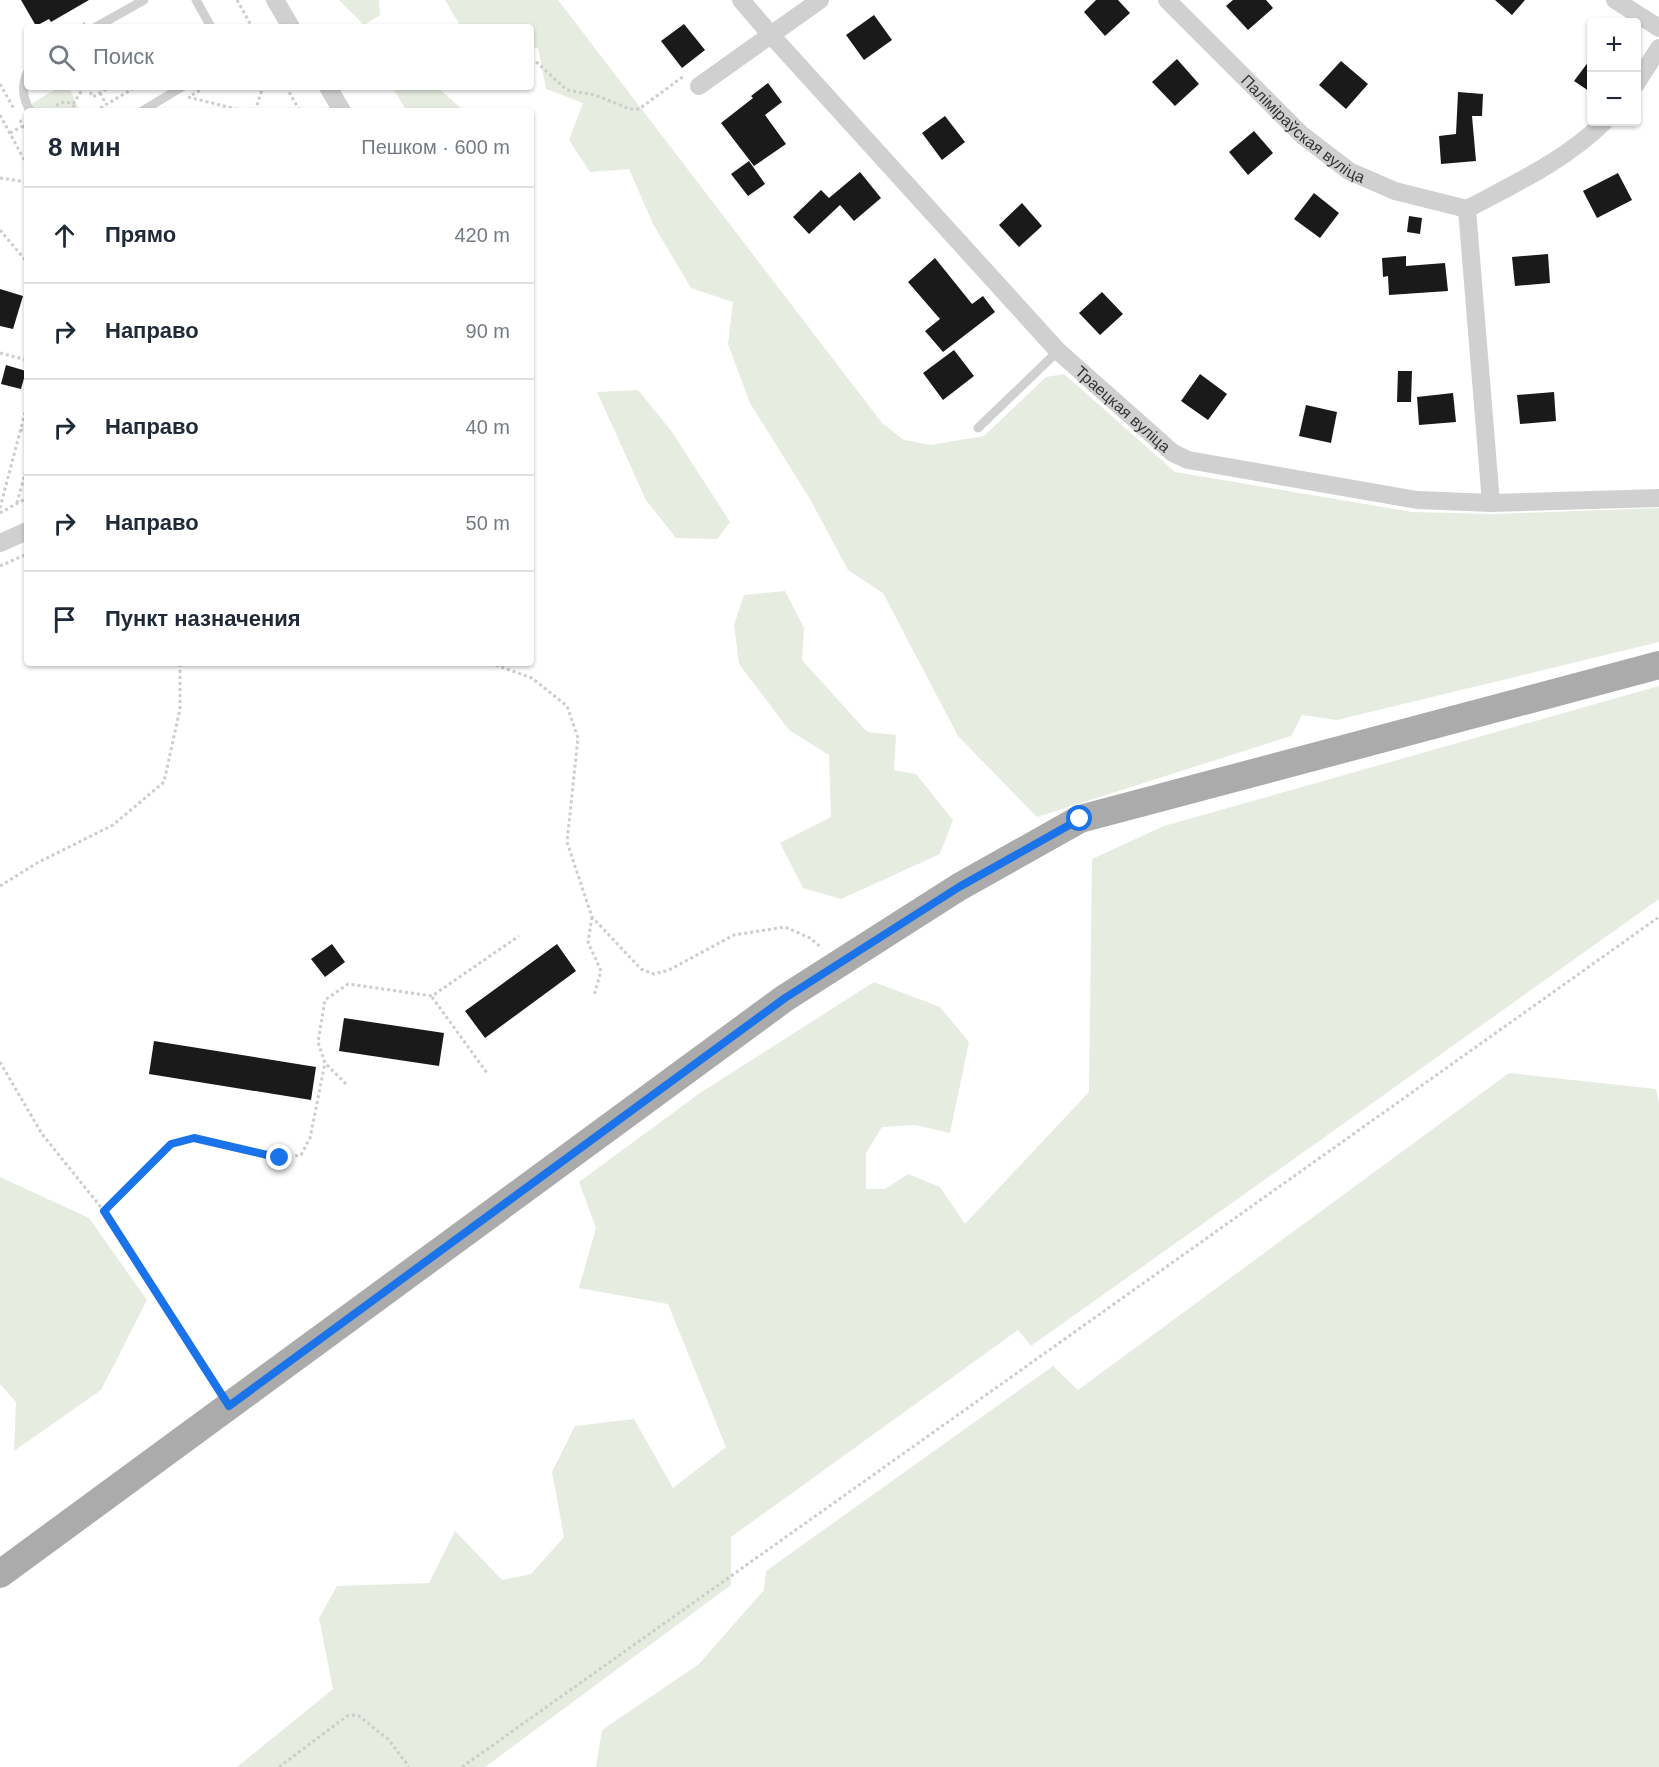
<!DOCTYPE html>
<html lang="ru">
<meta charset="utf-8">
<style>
:root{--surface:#fff;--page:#f2f2f3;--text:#1f2937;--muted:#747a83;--line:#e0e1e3}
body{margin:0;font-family:Arial,sans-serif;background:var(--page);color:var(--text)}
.controls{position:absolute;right:18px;top:18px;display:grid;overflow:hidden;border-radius:6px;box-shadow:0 2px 4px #0004}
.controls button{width:54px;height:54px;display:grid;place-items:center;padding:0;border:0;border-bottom:2px solid var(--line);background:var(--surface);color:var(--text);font:30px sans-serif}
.stop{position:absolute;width:18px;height:18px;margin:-14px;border:4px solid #1a73e8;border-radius:50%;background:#fff}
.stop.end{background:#1a73e8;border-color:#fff;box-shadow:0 2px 6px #0008}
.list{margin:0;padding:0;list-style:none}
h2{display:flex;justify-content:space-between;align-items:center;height:78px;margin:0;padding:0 24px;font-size:26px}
h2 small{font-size:20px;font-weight:400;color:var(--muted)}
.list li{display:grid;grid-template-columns:39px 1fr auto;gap:18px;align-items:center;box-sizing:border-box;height:96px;padding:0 24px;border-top:2px solid var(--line)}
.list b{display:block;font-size:22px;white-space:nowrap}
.list em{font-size:20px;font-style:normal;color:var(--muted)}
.icon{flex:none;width:33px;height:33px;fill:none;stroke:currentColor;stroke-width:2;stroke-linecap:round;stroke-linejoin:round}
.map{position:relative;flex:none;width:1659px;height:1767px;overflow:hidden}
.search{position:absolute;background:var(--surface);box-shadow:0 2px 4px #0004;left:24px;top:24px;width:510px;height:66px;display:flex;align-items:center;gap:15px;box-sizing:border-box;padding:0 21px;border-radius:6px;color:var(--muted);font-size:22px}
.panel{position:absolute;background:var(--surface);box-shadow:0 2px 4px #0004;left:24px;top:108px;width:510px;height:558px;border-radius:6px}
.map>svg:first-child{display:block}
</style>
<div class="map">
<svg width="1659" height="1767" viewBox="0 0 1659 1767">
<rect width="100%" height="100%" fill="#fff"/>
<g fill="#e6ecdf">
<path d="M339 0H379L380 15 364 25Z"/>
<path d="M445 0H558L882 423 904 440 931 445 984 436 1046 377 1064 374 1175 472 1412 512 1494 514 1659 508V642L1337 720 1302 715 1291 736 1037 817 958 736 883 593 848 570 810 499 750 403 728 344 733 302 691 288 653 224 629 169 590 172 569 140 583 103 546 89 538 48 531 47V27H461Z"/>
<path d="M59 87H69L80 111H33L30 105Z"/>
<path d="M392 87H437L464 111H407Z"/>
<path d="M638 390 672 432 730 522 717 539 676 538 646 500 597 392Z"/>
<path d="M785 591 804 628 802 660 867 732 896 735 894 770 916 774 953 820 940 854 841 899 803 888 780 843 831 817 829 755 789 730 739 664 734 625 744 595Z"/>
<path d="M1659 686V899L1031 1346 1018 1330 731 1537V1585L485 1767H237L333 1689 319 1618 337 1586 429 1583 455 1531 502 1580 531 1574 564 1537 552 1472 575 1426 634 1419 673 1488 726 1447 668 1304 579 1288 596 1228 579 1182 700 1093 874 982 940 1007 969 1042 950 1133 915 1125 882 1127 866 1153V1189H885L908 1174 940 1187 965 1224 1089 1092 1092 859 1164 826Z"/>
<path d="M1509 1073 1656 1089 1659 1103V1767H596L602 1730 699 1664 764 1590 766 1571 1053 1366 1078 1390Z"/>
<path d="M0 1177 89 1218 147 1300 101 1390 14 1451 16 1402 0 1384Z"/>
</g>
<g fill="#1a1a1a">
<path d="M21 0H89L51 22 49 19 36 26Z"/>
<path d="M1096 0H1118L1130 13 1105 36 1084 12Z"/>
<path d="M1233 0H1266L1273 8 1248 30 1226 6Z"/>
<path d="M1495 0H1525L1512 15Z"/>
<path d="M874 15 892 40 864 60 846 35Z"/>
<path d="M684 24 705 50 682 68 661 41Z"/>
<path d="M1592 57V93L1574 81Z"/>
<path d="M1177 59 1199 84 1175 106 1152 82Z"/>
<path d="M1341 61 1368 84 1346 109 1319 85Z"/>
<path d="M768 83 782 102 765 115 786 144 754 166 721 123 753 98 751 96Z"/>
<path d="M1458 92 1483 94 1482 116H1472L1476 161 1441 164 1439 136 1456 134Z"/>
<path d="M945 116 965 142 942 160 922 133Z"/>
<path d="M1254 131 1273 153 1248 175 1229 152Z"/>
<path d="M749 161 765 184 748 196 731 174Z"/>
<path d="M860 172 881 198 854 221 840 205 809 234 793 217 821 190 829 198Z"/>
<path d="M1618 173 1632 200 1597 218 1583 191Z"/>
<path d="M1314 193 1339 213 1320 238 1294 219Z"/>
<path d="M1022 203 1042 226 1019 247 999 225Z"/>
<path d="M1409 216 1422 218 1420 234 1407 232Z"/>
<path d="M1548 254 1550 283 1515 286 1512 257Z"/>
<path d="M1406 256V266L1445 263 1448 291 1389 295 1388 276 1383 277 1382 258Z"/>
<path d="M935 258 972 304 983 296 995 312 943 352 925 331 940 319 908 282Z"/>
<path d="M0 289 23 296 13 329 0 326Z"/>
<path d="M1102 292 1123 314 1100 335 1079 313Z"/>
<path d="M954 350 974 376 943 400 923 373Z"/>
<path d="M6 365 26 371 21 389 1 384Z"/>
<path d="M1398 371H1412L1411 402H1397Z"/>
<path d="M1200 374 1227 394 1208 420 1181 401Z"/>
<path d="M1554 392 1556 421 1520 424 1517 395Z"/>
<path d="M1453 393 1456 422 1419 425 1417 397Z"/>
<path d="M1306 405 1337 412 1331 443 1299 436Z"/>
<path d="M332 944 345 962 325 977 311 959Z"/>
<path d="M557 944 576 971 485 1038 465 1011Z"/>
<path d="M344 1018 444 1033 439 1066 339 1051Z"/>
<path d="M154 1041 316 1067 311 1100 149 1074Z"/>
</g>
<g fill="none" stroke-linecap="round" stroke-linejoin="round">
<g stroke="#cdcdcd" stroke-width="3" stroke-dasharray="3 3" stroke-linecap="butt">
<path d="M237 0 252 27"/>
<path d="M78 27 85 23"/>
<path d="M161 27 165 25 166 27"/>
<path d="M531 59 534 60 567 90 595 95 630 109H639L684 76"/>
<path d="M0 84 14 109"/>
<path d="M87 87 93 97 110 87"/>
<path d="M286 87 300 111"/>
<path d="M100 93 106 104"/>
<path d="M192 95 206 87"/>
<path d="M188 97 244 111"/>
<path d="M73 104 84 87"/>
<path d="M53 111 58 104C67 100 73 103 77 111"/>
<path d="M95 111 136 87"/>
<path d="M255 111 263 87"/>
<path d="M0 115 27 165"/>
<path d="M20 120 27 134"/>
<path d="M10 133 23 126"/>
<path d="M0 178 27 182"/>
<path d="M0 230 27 262"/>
<path d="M0 353 27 360"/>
<path d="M20 431 27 427"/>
<path d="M17 503 27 466"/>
<path d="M0 508 27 405"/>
<path d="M0 513 27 498"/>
<path d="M0 566 27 554"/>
<path d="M490 663 532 678 567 706 578 738 567 842 592 917 641 969 654 974 669 970 734 935 785 927 810 938 822 948"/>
<path d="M0 886 37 863 113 825 164 782 180 709V663"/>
<path d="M592 917 588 942 601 971 594 995"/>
<path d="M432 997 487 1073"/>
<path d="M0 1062 42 1134 104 1211 216 1387"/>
<path d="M346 1084 325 1063 318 1042 325 1000 348 984 432 996 519 936"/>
<path d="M104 1211 171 1144 194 1138 280 1158 301 1155 310 1138 325 1063"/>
<path d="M279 1767 347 1716 353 1715 359 1716 389 1740 409 1767"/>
<path d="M462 1767 1659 917"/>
</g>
<g stroke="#d0d0d0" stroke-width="9">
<path d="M196 0 211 27"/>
<path d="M96 27 144 0"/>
<path d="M27 73C21 87 23 98 30 111"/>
<path d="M142 111 182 87"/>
<path d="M978 428 1058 351"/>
</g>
<g stroke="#d0d0d0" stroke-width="18">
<path d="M275 0 291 27"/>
<path id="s1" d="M741 0 771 35 1058 351 1173 453 1188 460 1417 500 1491 503 1659 498"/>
<path id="s2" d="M1167 0 1302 135 1349 171 1395 191 1467 209 1491 503"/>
<path d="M1615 0 1659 28"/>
<path d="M1636 84 1659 48"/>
<path d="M699 86 820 0"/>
<path d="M328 87 342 111"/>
<path d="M1467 209C1514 184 1566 160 1604 122"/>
<path d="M0 543 27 531"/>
</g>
<path stroke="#ababab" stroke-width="28" d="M0 1574 785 998 959 887 1080 819 1659 665"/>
</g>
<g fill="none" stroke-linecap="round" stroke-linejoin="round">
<path stroke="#1a73e8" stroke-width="8" d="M280 1158 194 1138 171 1144 104 1211 229 1406 785 998 959 887 1080 819"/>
</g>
<g text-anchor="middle" stroke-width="6" stroke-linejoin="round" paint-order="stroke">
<g font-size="16" fill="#333" stroke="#fff">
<text dy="6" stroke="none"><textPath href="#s2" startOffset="188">Паліміраўская вуліца</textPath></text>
<text dy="6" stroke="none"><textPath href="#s1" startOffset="560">Траецкая вуліца</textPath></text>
</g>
</g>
</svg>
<div class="controls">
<button>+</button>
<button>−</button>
</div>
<div class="stop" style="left:1080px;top:819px"></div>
<div class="stop end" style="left:280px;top:1158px"></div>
<div class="search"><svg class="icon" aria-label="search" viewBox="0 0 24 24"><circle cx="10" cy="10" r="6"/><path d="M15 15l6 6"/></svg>Поиск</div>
<section class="panel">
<h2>8 мин<small>Пешком · 600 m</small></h2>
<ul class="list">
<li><svg class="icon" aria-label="ahead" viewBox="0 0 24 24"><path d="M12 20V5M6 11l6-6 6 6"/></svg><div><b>Прямо</b></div><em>420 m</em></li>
<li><svg class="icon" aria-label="right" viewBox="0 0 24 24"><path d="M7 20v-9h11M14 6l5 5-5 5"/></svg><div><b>Направо</b></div><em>90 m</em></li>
<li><svg class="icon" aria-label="right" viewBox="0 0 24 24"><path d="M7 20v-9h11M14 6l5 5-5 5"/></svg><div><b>Направо</b></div><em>40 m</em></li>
<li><svg class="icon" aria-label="right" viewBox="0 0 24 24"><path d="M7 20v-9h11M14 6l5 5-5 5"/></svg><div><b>Направо</b></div><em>50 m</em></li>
<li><svg class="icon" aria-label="arrive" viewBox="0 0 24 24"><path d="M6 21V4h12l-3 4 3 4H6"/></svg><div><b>Пункт назначения</b></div></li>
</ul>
</section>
</div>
